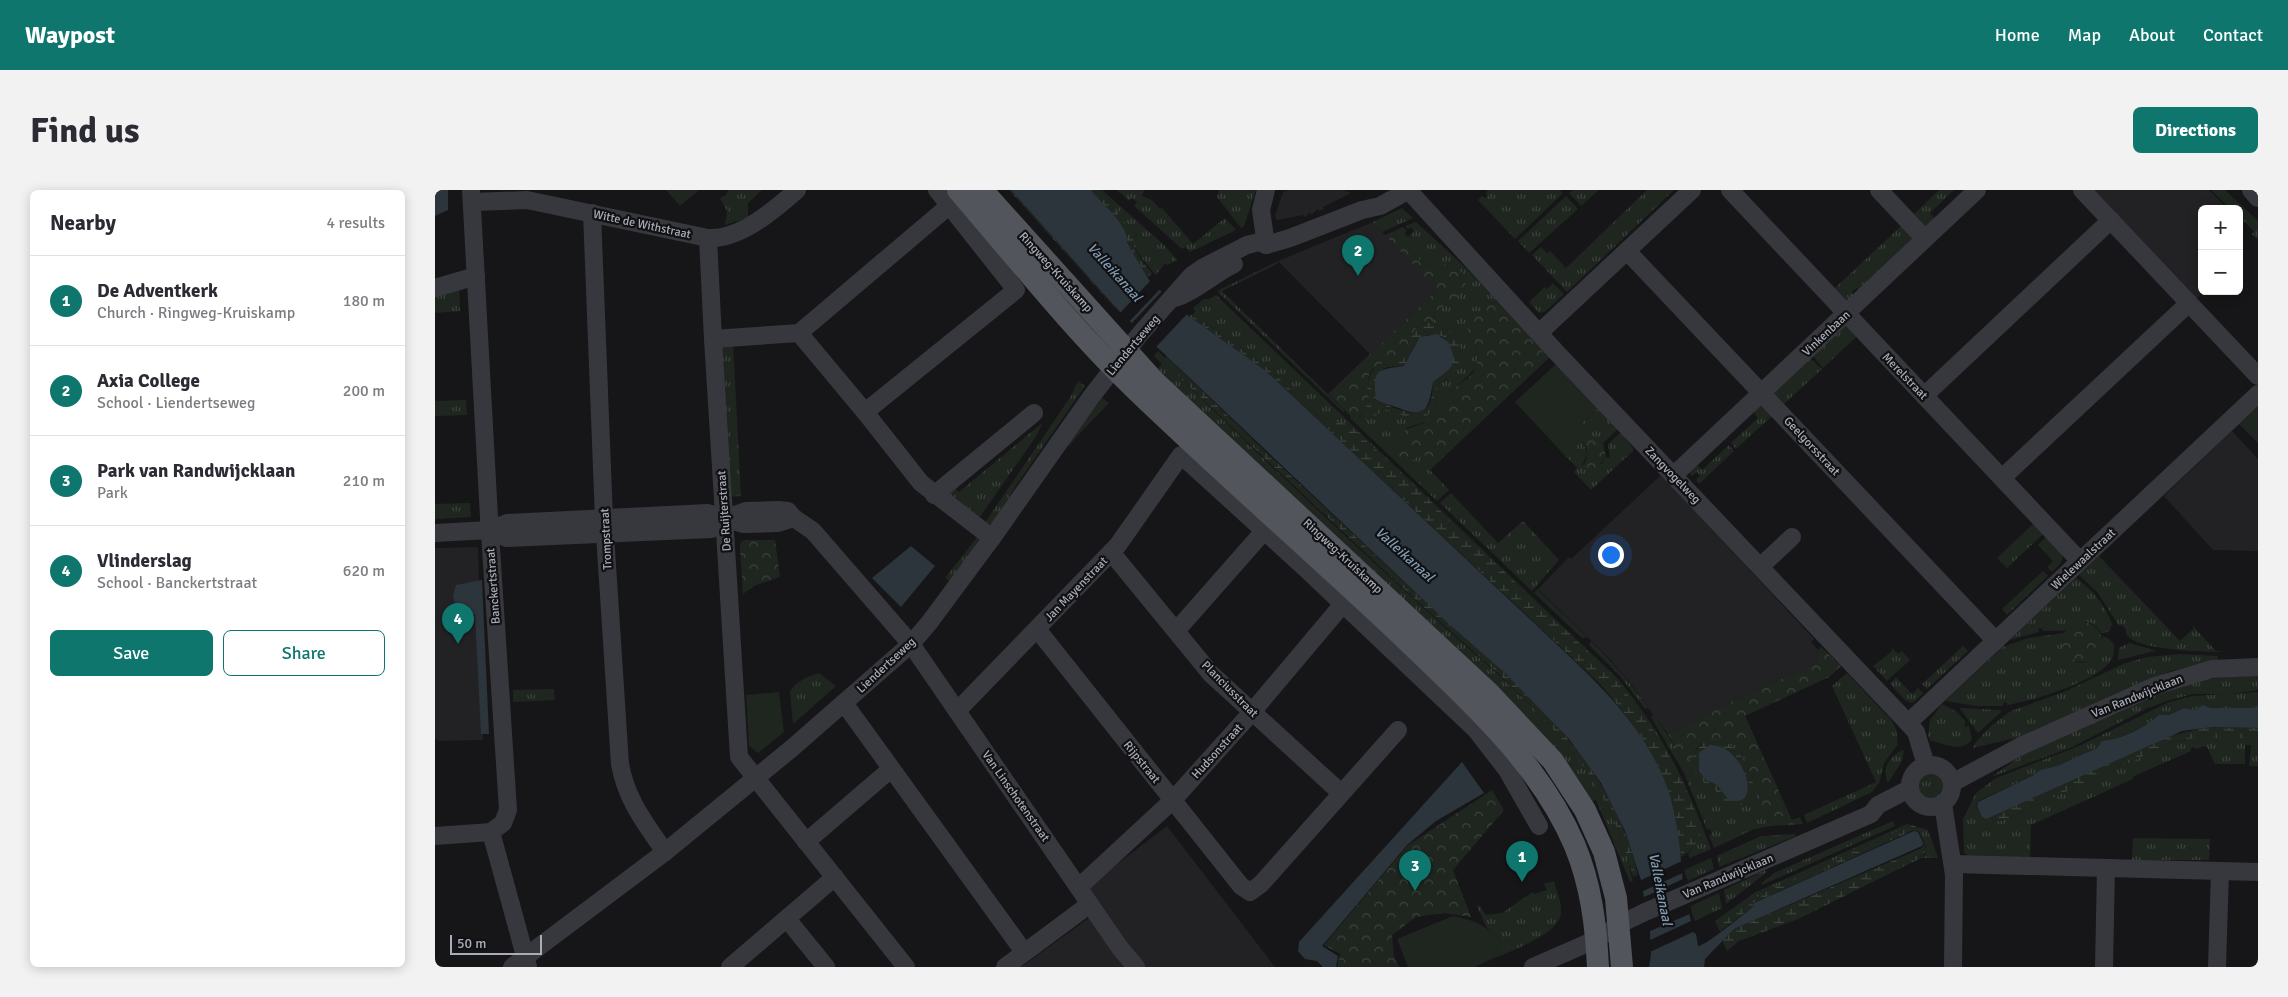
<!DOCTYPE html>
<meta charset="utf-8">
<style>
:root{--surface:#fff;--page:#f2f2f3;--text:#2b2b33;--muted:#7c7c81;--line:#e1e1e2;--accent:#0f766e}
body{margin:0;font-family:Signika,sans-serif;background:var(--page);color:var(--text)}
.controls{position:absolute;right:15px;top:15px;display:grid;overflow:hidden;border-radius:8px;box-shadow:0 2px 12px #0003}
.controls button{width:45px;height:45px;display:grid;place-items:center;padding:0;border:0;border-bottom:1px solid var(--line);background:var(--surface);color:var(--text);font:25px sans-serif}
.scale{position:absolute;left:15px;bottom:12px;width:92px;box-sizing:border-box;padding-left:5px;border:2px solid #a8adb8;border-top:0;font-size:14px;line-height:18px;white-space:nowrap;color:#a8adb8;-webkit-text-stroke:4px #111113;paint-order:stroke}
.you{position:absolute;left:1175px;top:364px;width:18px;height:18px;margin:-12px;border:4px solid #fff;border-radius:50%;background:#1a73e8;box-shadow:0 0 0 8px #1a73e833}
.badge{display:grid;place-items:center;width:32px;height:32px;border-radius:50%;background:var(--accent);color:#fff;font-size:16px;font-weight:700}
.pin{position:absolute;translate:-50% -41px;filter:drop-shadow(0 1px 2px #0008)}
.pin::after{content:'';position:absolute;top:26px;width:18px;height:15px;background:inherit;clip-path:polygon(0 0,100% 0,50% 100%)}
.list{margin:0;padding:0;list-style:none}
h2{display:flex;justify-content:space-between;align-items:center;height:65px;margin:0;padding:0 20px;font-size:21px}
h2 small{font-size:16px;font-weight:400;color:var(--muted)}
.list li{display:grid;grid-template-columns:32px 1fr auto;gap:15px;align-items:center;box-sizing:border-box;height:90px;padding:0 20px;border-top:1px solid var(--line)}
.list b{display:block;font-size:19px;white-space:nowrap}
.list p{margin:0;font-size:16px;white-space:nowrap;color:var(--muted)}
.list em{font-size:16px;font-style:normal;color:var(--muted)}
.actions{display:flex;gap:10px;padding:15px 20px}
.actions a{flex:1;padding:11px 0;border:1px solid var(--accent);border-radius:8px;text-align:center;font-size:18px;color:var(--accent)}
.actions .main{background:var(--accent);color:#fff}
.map{position:relative;flex:none;width:1823px;height:777px;overflow:hidden;border-radius:8px}
header{display:flex;align-items:center;gap:30px;box-sizing:border-box;height:70px;padding:0 25px;background:var(--accent);color:#fff}
header strong{font-size:24px}
nav{display:flex;gap:28px;margin-inline-start:auto;font-size:18px}
.intro{display:flex;align-items:center;justify-content:space-between;box-sizing:border-box;height:120px;padding:0 30px}
h1{margin:0;font-size:35px}
.button{padding:12px 22px;border-radius:8px;background:var(--accent);color:#fff;font-size:18px;font-weight:700}
main{display:flex;gap:30px;padding:0 30px}
aside{flex:1;background:var(--surface);border-radius:8px;box-shadow:0 2px 12px #0003}
.map>svg:first-child{display:block}
</style>
<header>
<strong>Waypost</strong>
<nav><a>Home</a><a>Map</a><a>About</a><a>Contact</a></nav>
</header>
<div class="intro"><h1>Find us</h1><a class="button">Directions</a></div>
<main>
<aside>
<h2>Nearby<small>4 results</small></h2>
<ul class="list">
<li><span class="badge">1</span><div><b>De Adventkerk</b><p>Church · Ringweg-Kruiskamp</p></div><em>180 m</em></li>
<li><span class="badge">2</span><div><b>Axia College</b><p>School · Liendertseweg</p></div><em>200 m</em></li>
<li><span class="badge">3</span><div><b>Park van Randwijcklaan</b><p>Park</p></div><em>210 m</em></li>
<li><span class="badge">4</span><div><b>Vlinderslag</b><p>School · Banckertstraat</p></div><em>620 m</em></li>
</ul>
<div class="actions"><a class="main">Save</a><a>Share</a></div>
</aside>
<div class="map">
<svg width="1823" height="777" viewBox="0 0 1823 777">
<defs>
<pattern id="grass-tufts" width="24" height="20" patternUnits="userSpaceOnUse" patternTransform="scale(1.25)"><rect width="24" height="20" fill="#1e261f"/><path d="M3 7l-1-3M5 7V3M7 7l1-3M15 17l-1-3M17 17v-4M19 17l1-3" fill="none" stroke="#3c433d"/></pattern>
<pattern id="forest-crowns" width="20" height="18" patternUnits="userSpaceOnUse" patternTransform="scale(1.25)"><rect width="20" height="18" fill="#1e261f"/><path d="M2 6a3 3 0 1 1 6 0M12 15a3 3 0 1 1 6 0" fill="none" stroke="#3c433d"/></pattern>
<pattern id="wetland-marsh" width="20" height="14" patternUnits="userSpaceOnUse" patternTransform="scale(1.25)"><rect width="20" height="14" fill="#1e261f"/><path d="M1 5h8M5 5V1M11 12h8M15 12V8" fill="none" stroke="#3c433d"/></pattern>
</defs>
<rect width="100%" height="100%" fill="#161618"/>
<g fill="#222225">
<path d="M854 0H908L916 3 888 17 889 19 884 21 883 19 877 24 873 23V25L869 27 868 25 842 30 840 26 848 2Z"/>
<path d="M1657 0H1774L1793 19H1767V101H1769L1760 110Z"/>
<path d="M938 32 1002 100 935 164 843 71Z"/>
<path d="M1797 241 1823 269V361L1778 360 1729 306Z"/>
<path d="M1226 285 1379 449 1376 452 1383 460 1381 473 1287 516 1233 544 1198 496 1173 467 1103 399 1134 367 1136 369Z"/>
<path d="M43 357 48 550 4 551 0 549V358Z"/>
<path d="M732 636 840 777H586L668 718 652 697Z"/>
</g>
<g fill="url(#grass-tufts)">
<path d="M293 0H327L313 13V27L290 35 292 21 285 8 291 5Z"/>
<path d="M664 0H667L729 55 742 70 732 75 730 73 721 85C713 76 704 66 697 53L702 45 698 39 684 28 681 15Z"/>
<path d="M682 0H709L707 6 717 10 725 19 727 18 758 54 790 28 801 40 755 62 750 57 747 59 699 16 702 12 697 8 694 11Z"/>
<path d="M784 0H821L809 36 806 38 782 7Z"/>
<path d="M1053 0H1125L1128 3 1080 49 1043 10 1047 6 1050 8 1053 6 1051 3Z"/>
<path d="M1138 0H1164L1146 16 1134 3Z"/>
<path d="M1212 0H1239L1132 102 1097 65 1106 57 1112 63 1115 61 1131 78Z"/>
<path d="M1504 0H1519L1495 23 1500 29 1490 37 1478 25Z"/>
<path d="M1776 0H1790L1823 31V50L1817 44 1819 41 1804 27V19H1795Z"/>
<path d="M1131 6 1143 19 1094 63 1083 51Z"/>
<path d="M967 18 978 28 947 42 938 32Z"/>
<path d="M981 32 1030 77 1063 111 1057 113 1038 151C1050 178 1037 181 1021 197 1014 203 1011 213 1006 221 999 231 983 234 971 238L987 262 997 271 1106 157 1115 167 995 280 1014 300 1002 311 915 228 916 226 921 231 926 226 934 229 952 219C971 229 999 234 1003 206 1003 202 1002 198 1003 194L1013 189 1025 166 1026 158 1017 145 998 132 999 123 1012 114H1016L1002 82 989 74 957 42 968 37 972 41 969 43 973 47 979 41 976 37 973 39 970 36Z"/>
<path d="M1466 36 1478 49 1425 102 1422 98 1417 102 1420 107 1412 111 1400 98Z"/>
<path d="M843 71 842 74 787 101 910 221 908 222 782 101Z"/>
<path d="M1118 93 1129 104 1110 122 1104 123 1094 112 1110 97 1112 99Z"/>
<path d="M24 96 25 121 0 123V103Z"/>
<path d="M781 105 1182 488C1227 541 1252 594 1276 659L1255 668 1253 664C1259 657 1265 647 1266 637 1266 630 1259 618 1256 612 1235 562 1206 517 1170 477L915 235 886 228 833 178 758 124 760 121 758 118 769 109H774Z"/>
<path d="M1412 135 1422 146 1388 178 1376 164 1404 138Z"/>
<path d="M298 153 306 306 293 307 287 155Z"/>
<path d="M723 161 730 168 728 171C815 257 904 341 994 423 1053 477 1120 528 1162 597 1174 617 1184 640 1191 663 1194 672 1195 683 1198 691L1195 692 1161 610 1154 613 721 180 727 174 719 166Z"/>
<path d="M1373 166 1387 179 1349 214 1339 203Z"/>
<path d="M643 191 650 196 580 297 559 334H549L636 206Z"/>
<path d="M667 208 674 213 646 242 634 256 631 254Z"/>
<path d="M31 210 32 225 0 226V211Z"/>
<path d="M1324 213 1337 226 1301 259 1296 253 1323 228 1318 222Z"/>
<path d="M1163 218 1183 239 1168 253 1163 250 1148 252 1152 264 1147 276 1167 274 1171 267 1175 268 1173 254 1186 242 1199 260 1156 300 1139 282 1142 278 1122 257Z"/>
<path d="M606 234 607 235 600 248 542 331 505 306 518 296 524 302Z"/>
<path d="M1294 255 1299 261 1264 294 1261 290 1265 286 1262 282 1257 286 1254 283 1262 275 1267 280Z"/>
<path d="M1016 303 1063 353 1088 331 1124 370 1097 401 1005 313Z"/>
<path d="M35 313 36 327 0 329V314Z"/>
<path d="M1598 334 1608 344 1572 378 1562 368Z"/>
<path d="M543 346 546 351 517 393 510 388Z"/>
<path d="M1611 347 1628 365 1626 373 1617 382 1612 377 1618 371 1603 355Z"/>
<path d="M1664 366 1745 451 1758 439V436L1781 461 1791 462C1775 462 1697 461 1691 443 1690 440 1693 441 1687 435L1684 436 1663 403 1644 385Z"/>
<path d="M1608 381 1613 386 1572 425 1567 419Z"/>
<path d="M1641 388C1658 400 1670 415 1677 434L1674 442 1666 443C1657 427 1645 432 1632 439 1626 442 1615 440 1608 441L1607 438 1603 439 1604 442 1575 450Z"/>
<path d="M1103 399 1104 401 1152 447 1147 448 1099 403Z"/>
<path d="M1629 443 1627 457H1634L1643 470 1640 472C1657 476 1668 462 1667 446L1674 449 1679 454C1679 460 1679 467 1675 472 1660 492 1597 511 1572 515L1571 512 1568 513V516H1542L1510 511 1568 457 1593 448Z"/>
<path d="M1156 451C1193 487 1223 527 1249 572L1260 562 1298 548 1311 571 1335 636 1319 639 1279 658 1274 645 1277 644 1275 639 1272 640 1249 583 1216 527 1218 525 1213 518 1210 519 1185 486 1154 455Z"/>
<path d="M1694 453 1719 460 1720 461 1683 470 1684 458Z"/>
<path d="M1528 456 1533 461 1492 499 1487 494Z"/>
<path d="M1457 458 1463 464 1467 461 1475 470 1452 491 1438 476 1456 462Z"/>
<path d="M1745 464 1783 466V470L1736 481 1585 547 1538 558 1541 552 1557 535 1576 521 1631 501 1688 474 1712 467Z"/>
<path d="M384 483 401 496 358 534 355 502C359 492 374 486 384 483Z"/>
<path d="M1412 483 1457 531 1461 539 1463 554 1449 573 1444 593 1437 602 1372 633 1369 625 1441 592 1397 496Z"/>
<path d="M1823 485V500L1794 504H1758L1735 510 1713 518 1635 558 1556 587 1590 563 1715 507 1771 489Z"/>
<path d="M1461 487 1477 504 1483 498 1488 503 1478 513 1471 511 1455 494Z"/>
<path d="M119 499 120 510 78 512V500Z"/>
<path d="M1823 502V518H1776C1768 515 1766 516 1759 520L1749 518 1734 525H1724C1709 538 1687 549 1667 551L1662 558 1622 576 1605 580 1597 586 1543 611 1541 616 1552 635 1558 630 1567 631 1739 552 1759 548H1823V576H1814L1816 555H1810V574H1780L1772 557 1769 556 1761 559 1759 557 1755 559 1756 561 1699 586 1698 589 1596 635 1595 667 1533 666 1529 662 1528 629 1541 603 1561 588 1644 556 1732 513 1757 506Z"/>
<path d="M1507 514 1522 522 1531 532 1529 534 1531 537 1534 536 1537 549C1527 564 1510 553 1496 551L1493 547 1495 530Z"/>
<path d="M1526 518 1565 520 1566 522 1543 543 1525 519Z"/>
<path d="M1469 560 1467 571 1453 593C1446 579 1455 564 1469 560Z"/>
<circle cx="1496" cy="596" r="13"/>
<path d="M1458 631 1460 636 1327 695 1326 693 1341 682Z"/>
<path d="M1472 634 1493 640 1503 668H1486L1491 664V657L1482 637 1477 635 1330 702 1282 734 1284 742 1280 731 1319 703Z"/>
<path d="M1360 644 1361 646 1284 677 1282 666 1326 646Z"/>
<path d="M1698 648 1775 649 1774 670H1697Z"/>
<path d="M1276 668 1279 679 1253 691 1249 680Z"/>
<path d="M1330 680 1331 683 1291 714 1289 700Z"/>
<path d="M1119 691C1121 700 1127 712 1126 722 1126 744 1075 761 1057 769L1066 752 1052 738 1042 716 1044 715 1051 725 1067 723 1098 702 1099 704 1112 700 1109 694Z"/>
<path d="M1284 703 1287 718 1260 731 1254 717Z"/>
</g>
<g fill="url(#forest-crowns)">
<path d="M957 42 989 74 1001 81 1014 71 1034 89 1016 114H1012L999 123 998 132C972 134 977 153 967 171 959 173 952 172 944 175 928 181 935 200 934 211 933 217 925 226 921 231L893 204 1002 100 950 45Z"/>
<path d="M1063 111 1106 157 1108 164 1105 170 997 272 987 262 972 276 958 263C969 229 977 243 999 227 1009 220 1011 208 1019 199 1024 193 1032 190 1037 184 1048 169 1041 155 1032 141 1036 127 1049 116 1063 111Z"/>
<path d="M1158 247 1168 253 1171 267 1163 277 1157 279 1147 277C1154 268 1154 258 1146 250Z"/>
<path d="M309 350H340L345 387 319 396 308 404 305 359V354Z"/>
<circle cx="1647" cy="452" r="20"/>
<path d="M1386 457 1406 476 1394 487 1310 526 1357 630 1365 627 1368 634 1335 636 1311 571 1298 549 1292 553C1278 547 1262 550 1258 567L1249 573 1233 544 1287 516 1381 473 1383 460Z"/>
<path d="M1057 600 1069 620 1018 680 1036 727 1009 723 981 727 957 745 959 767 965 777H902L905 764 889 755 972 656Z"/>
</g>
<g fill="url(#wetland-marsh)" fill-rule="evenodd">
<path d="M574 0H576L681 118H680Z"/>
<path d="M656 0H664L681 15 684 27 702 43 697 54 707 71 717 83 713 88 698 63V59L696 60 683 31Z"/>
<path d="M758 124 833 178 886 228 915 235 1170 477C1205 516 1234 560 1255 608 1258 617 1265 628 1266 637 1266 651 1257 661 1246 667 1244 653 1243 639 1240 625 1229 574 1198 531 1164 493L831 181 754 126Z"/>
<path d="M998 132 1017 145 1026 158 1023 179 1019 185 1003 194C1002 199 1004 205 1002 210 995 238 969 227 952 219L934 229 928 230 926 225 934 212 932 195 936 183 941 176 956 171H967C977 153 972 134 998 132ZM992 145 1007 146C1027 170 1018 175 998 192 997 199 998 206 995 212 986 233 959 217 945 212 940 200 936 182 953 177 958 176 964 177 969 176L981 155Z"/>
<path d="M731 166C808 241 886 314 964 387 1056 473 1174 555 1203 685L1198 687C1189 655 1179 624 1161 596 1112 518 1035 461 969 399 888 323 807 248 728 171Z"/>
<path d="M1772 537 1823 538V548H1759L1739 552 1567 631 1558 630 1552 635 1548 629 1735 546Z"/>
<path d="M1275 549C1301 548 1315 576 1319 598L1312 613C1305 616 1292 617 1286 610 1284 606 1283 603 1280 600 1275 595 1268 593 1264 588 1251 575 1259 556 1275 549ZM1299 565C1307 577 1317 593 1312 606L1302 611 1293 609C1287 601 1282 592 1272 591L1263 575V567Z"/>
<path d="M1477 635 1482 637 1484 642 1479 640 1318 713 1319 716 1285 741 1282 734 1330 702Z"/>
<path d="M1489 652 1491 661 1486 668 1363 729 1304 751 1292 761 1287 750 1299 739 1487 658Z"/>
</g>
<g fill="#1e261f">
<path d="M231 0H264L245 16Z"/>
<path d="M1121 174 1163 218 1122 257 1080 212Z"/>
<path d="M1823 217V253L1804 234Z"/>
<path d="M344 502 349 542 323 563 314 556 311 505Z"/>
<path d="M1018 726C1041 731 1049 734 1066 752L1057 769 1040 777H973L962 749Z"/>
</g>
<g fill="#2c353c">
<path d="M0 0H13V20L0 26Z"/>
<path d="M576 0H656C669 16 688 30 693 50L692 52 696 60 699 59 700 62 698 63 714 90 751 124 831 181 1132 464C1180 509 1227 559 1240 626 1243 640 1245 656 1246 671 1247 695 1254 719 1258 742L1261 744 1263 756C1269 757 1310 723 1319 716V713L1479 641 1483 642 1488 653 1487 656 1299 739 1270 769 1269 777H1214L1216 765 1215 742 1206 690 1190 641 1166 593 1134 549 1071 484 1013 433 685 122Z"/>
<path d="M1002 144 1013 152C1026 176 1014 179 998 192 994 216 992 230 964 218 956 215 947 214 941 209 937 178 943 180 969 176L985 147Z"/>
<path d="M476 356 500 376 466 417 437 388Z"/>
<path d="M47 390 54 544H46L40 424H22L18 405 21 395Z"/>
<path d="M1768 515 1776 518H1823V538L1777 537 1747 541 1551 629 1547 627 1542 616 1543 612 1597 586 1605 580 1622 576 1662 558 1667 551C1688 549 1709 538 1724 525H1734L1749 518 1759 520Z"/>
<path d="M1275 555C1310 554 1330 623 1293 609 1287 602 1283 592 1272 591L1264 581V563Z"/>
<path d="M1027 572 1049 603 1001 631 972 655 887 756 903 766 901 777H888L882 771 870 769 863 761 864 752Z"/>
</g>
<g fill="#161618">
<path d="M717 89 726 98 693 133 684 124Z"/>
<path d="M728 100 753 123 720 158 695 135Z"/>
<path d="M1247 671 1250 682 1206 702 1204 691Z"/>
<path d="M1250 688 1257 723 1213 742 1214 737 1207 708Z"/>
<path d="M1258 730 1260 741 1215 762 1213 751Z"/>
</g>
<g fill="none" stroke-linecap="round" stroke-linejoin="round">
<g stroke="#37383d" stroke-width="18">
<path d="M36 0 54 327 73 620 68 633 56 642"/>
<path d="M831 0 826 20 831 55"/>
<path d="M973 0 1122 163 1473 533 1481 542 1491 575"/>
<path d="M1295 0 1645 371"/>
<path d="M1444 0 1490 49"/>
<path d="M1647 0 1823 186"/>
<path d="M1816 0 1823 8"/>
<path d="M38 12 92 10 273 48C305 50 339 20 362 0"/>
<path d="M157 23 169 329 185 574C191 609 210 633 230 662"/>
<path d="M273 48 278 149 304 567 471 777"/>
<path d="M1192 61 1561 451"/>
<path d="M0 98 41 86"/>
<path d="M740 108C762 101 778 84 799 74"/>
<path d="M364 143 430 222 486 293 557 348"/>
<path d="M1104 143 1257 0"/>
<path d="M278 149 364 143 515 15"/>
<path d="M1489 206 1676 30"/>
<path d="M430 222 581 100 502 0"/>
<path d="M1239 285 1542 0"/>
<path d="M1567 288 1754 113"/>
<path d="M499 305 599 223"/>
<path d="M55 340 72 348 276 339 289 329 311 321 344 320 353 321 359 328 378 341 476 454 685 758 701 777"/>
<path d="M0 343 55 340 72 333 273 323 308 334 343 333 359 328"/>
<path d="M676 362 776 484 906 603"/>
<path d="M1326 376 1357 347"/>
<path d="M602 439 806 696 815 702 826 694 963 540"/>
<path d="M741 441 830 340"/>
<path d="M409 513 589 762"/>
<path d="M522 521 683 355 746 265 869 377 1041 540 1072 580 1104 636"/>
<path d="M1473 533 1823 204"/>
<circle cx="1496" cy="596" r="21"/>
<path d="M1517 593 1586 556 1720 496 1777 479 1823 477"/>
<path d="M1508 614 1519 685 1518 777"/>
<path d="M56 642 93 777"/>
<path d="M0 646 56 642"/>
<path d="M371 652 456 579"/>
<path d="M1518 674 1823 682"/>
<path d="M644 697 738 610 817 522 908 414"/>
<path d="M352 729 391 777"/>
<path d="M77 777 230 662 356 559 476 454 494 433 557 348 656 207 705 144 757 85 767 78 812 55 824 52 831 55 855 48 927 20 945 16 974 0"/>
<path d="M295 777 400 687"/>
<path d="M570 777 655 714"/>
<path d="M1098 777 1162 749 1185 734 1210 722 1436 624 1443 615 1474 599"/>
<path d="M1669 777 1671 678"/>
<path d="M1782 777 1785 681"/>
</g>
<g stroke="#53555c" stroke-width="22">
<path d="M523 0C580 66 635 136 698 197 786 282 878 362 967 446 1032 509 1104 571 1140 656 1156 695 1161 735 1163 777"/>
<path d="M547 0 720 192 1054 503 1118 571 1150 620 1169 662 1181 708 1187 777"/>
</g>
</g>
<g text-anchor="middle" stroke-width="4.5" stroke-linejoin="round" paint-order="stroke">
<g font-size="12" fill="#a8adb8" stroke="#111113">
<text transform="translate(207 34) rotate(12)" y="4">Witte de Withstraat</text>
<text transform="translate(621 82) rotate(48)" y="4">Ringweg-Kruiskamp</text>
<text transform="translate(1391 143) rotate(-43)" y="4">Vinkenbaan</text>
<text transform="translate(698 155) rotate(-50)" y="4">Liendertseweg</text>
<text transform="translate(1470 186) rotate(46)" y="4">Merelstraat</text>
<text transform="translate(1377 256) rotate(47)" y="4">Geelgorsstraat</text>
<text transform="translate(1238 285) rotate(46)" y="4">Zangvogelweg</text>
<text transform="translate(289 321) rotate(-94)" y="4">De Ruijterstraat</text>
<text transform="translate(171 349) rotate(-93)" y="4">Trompstraat</text>
<text transform="translate(908 366) rotate(43)" y="4">Ringweg-Kruiskamp</text>
<text transform="translate(1648 369) rotate(-43)" y="4">Wielewaalstraat</text>
<text transform="translate(58 396) rotate(-94)" y="4">Banckertstraat</text>
<text transform="translate(641 399) rotate(-46)" y="4">Jan Mayenstraat</text>
<text transform="translate(451 475) rotate(-43)" y="4">Liendertseweg</text>
<text transform="translate(795 499) rotate(45)" y="4">Planciusstraat</text>
<text transform="translate(1702 506) rotate(-22)" y="4">Van Randwijcklaan</text>
<text transform="translate(782 561) rotate(-48)" y="4">Hudsonstraat</text>
<text transform="translate(707 572) rotate(51)" y="4">Rijpstraat</text>
<text transform="translate(581 606) rotate(55)" y="4">Van Linschotenstraat</text>
<text transform="translate(1293 686) rotate(-23)" y="4">Van Randwijcklaan</text>
</g>
<g font-size="14" font-style="italic" fill="#7f9bb3" stroke="#111113">
<text transform="translate(680 82) rotate(48)" y="5">Valleikanaal</text>
<text transform="translate(970 364) rotate(42)" y="5">Valleikanaal</text>
<text transform="translate(1226 699) rotate(79)" y="5">Valleikanaal</text>
</g>
</g>
</svg>
<div class="controls">
<button>+</button>
<button>−</button>
</div>
<div class="scale">50 m</div>
<div class="you"></div>
<div class="pin badge" style="left:1087px;top:692px">1</div>
<div class="pin badge" style="left:923px;top:86px">2</div>
<div class="pin badge" style="left:980px;top:701px">3</div>
<div class="pin badge" style="left:23px;top:454px">4</div>
</div>
</main>
